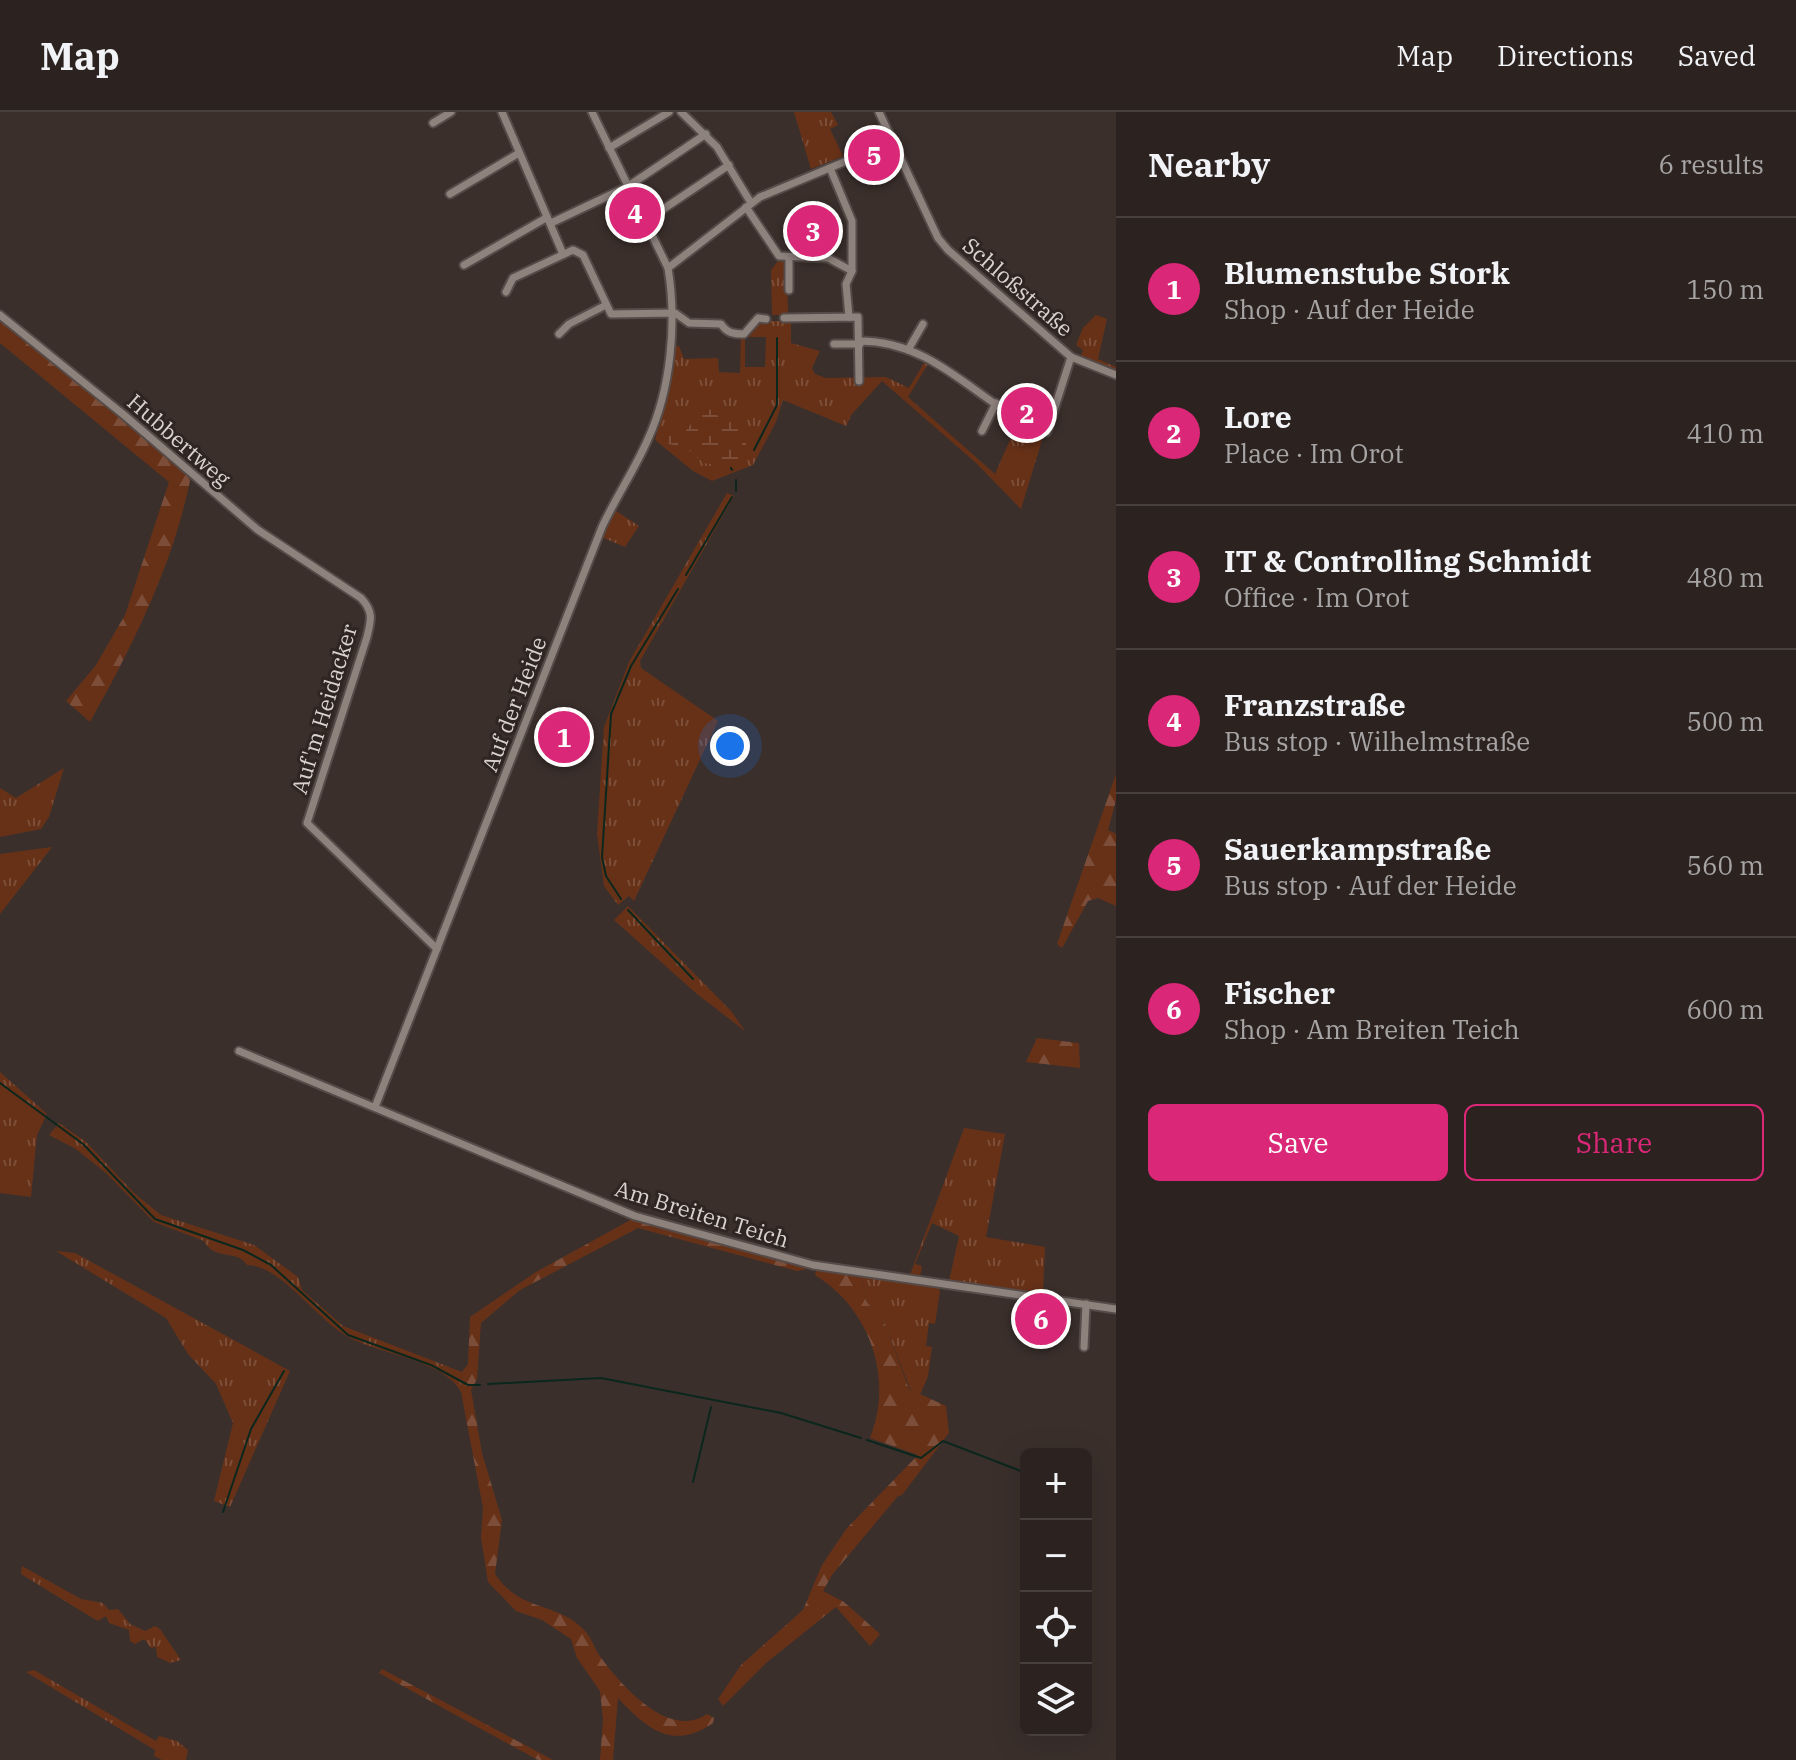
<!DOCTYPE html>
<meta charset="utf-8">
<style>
:root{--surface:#2c2320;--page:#342b29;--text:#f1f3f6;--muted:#a6a4a5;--line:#48403e;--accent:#db2777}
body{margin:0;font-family:"IBM Plex Serif",serif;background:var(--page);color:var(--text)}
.controls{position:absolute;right:24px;bottom:24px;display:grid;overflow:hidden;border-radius:12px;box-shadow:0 8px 32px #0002}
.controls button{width:72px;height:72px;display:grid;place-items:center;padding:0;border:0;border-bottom:2px solid var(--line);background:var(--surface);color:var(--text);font:40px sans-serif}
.you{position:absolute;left:730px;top:634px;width:28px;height:28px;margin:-20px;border:6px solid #fff;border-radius:50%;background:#1a73e8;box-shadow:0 0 0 12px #1a73e833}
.badge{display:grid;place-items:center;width:52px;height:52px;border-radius:50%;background:var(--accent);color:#fff;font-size:26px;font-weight:700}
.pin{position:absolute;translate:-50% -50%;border:4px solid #fff;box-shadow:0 2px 8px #0006}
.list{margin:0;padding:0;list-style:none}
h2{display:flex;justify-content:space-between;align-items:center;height:104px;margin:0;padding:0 32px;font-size:34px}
h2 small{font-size:26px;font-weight:400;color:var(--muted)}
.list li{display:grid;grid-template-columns:52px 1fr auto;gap:24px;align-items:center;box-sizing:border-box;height:144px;padding:0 32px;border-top:2px solid var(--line)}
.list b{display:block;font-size:30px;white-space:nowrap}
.list p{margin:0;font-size:26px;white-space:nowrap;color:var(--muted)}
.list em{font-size:26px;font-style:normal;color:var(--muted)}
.actions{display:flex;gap:16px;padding:24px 32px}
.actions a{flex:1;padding:18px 0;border:2px solid var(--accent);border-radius:12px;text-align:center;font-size:28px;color:var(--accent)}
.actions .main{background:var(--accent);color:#fff}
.icon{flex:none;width:44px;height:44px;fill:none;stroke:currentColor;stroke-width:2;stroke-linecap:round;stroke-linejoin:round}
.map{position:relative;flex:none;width:1116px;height:1648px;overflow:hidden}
header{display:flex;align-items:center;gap:48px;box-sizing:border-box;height:112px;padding:0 40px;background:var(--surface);border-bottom:2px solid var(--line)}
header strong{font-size:38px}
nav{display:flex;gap:44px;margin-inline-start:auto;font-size:28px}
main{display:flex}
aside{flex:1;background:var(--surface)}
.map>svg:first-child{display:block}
</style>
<header>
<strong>Map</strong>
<nav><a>Map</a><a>Directions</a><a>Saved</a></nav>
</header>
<main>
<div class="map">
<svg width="1116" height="1648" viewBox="0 0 1116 1648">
<defs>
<pattern id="grass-tufts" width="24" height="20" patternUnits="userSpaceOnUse" patternTransform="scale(2)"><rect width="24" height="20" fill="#673118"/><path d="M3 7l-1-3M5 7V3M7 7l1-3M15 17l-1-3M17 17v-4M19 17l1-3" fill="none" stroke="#7c4e39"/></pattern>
<pattern id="forest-firs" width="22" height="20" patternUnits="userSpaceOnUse" patternTransform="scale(2)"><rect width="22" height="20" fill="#673118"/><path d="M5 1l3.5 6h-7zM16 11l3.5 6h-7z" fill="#7c4e39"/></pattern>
<pattern id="wetland-marsh" width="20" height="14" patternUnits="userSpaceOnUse" patternTransform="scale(2)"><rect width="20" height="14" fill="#673118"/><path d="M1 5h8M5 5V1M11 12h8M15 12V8" fill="none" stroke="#7c4e39"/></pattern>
</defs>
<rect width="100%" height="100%" fill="#3a2f2b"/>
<g fill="url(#grass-tufts)">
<path d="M794 0H831L838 13 830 17 843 44 811 57Z"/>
<path d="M778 149H787L788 203H772L771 158Z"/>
<path d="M1096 203 1107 207 1098 247 1116 255V260L1080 246 1083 238 1076 233 1083 216Z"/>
<path d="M760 209H791V231L820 239 812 256 815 262 826 266 886 265 909 276 924 251 928 252 908 285 995 362 1017 312 1037 324 1041 322 1043 325 1021 397 976 351 882 269 852 302 846 314 783 288 776 310 753 353 712 369 693 359 655 328 669 273 672 234H679L684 247 718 246 719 260 740 261 741 224H745V255H765L766 225H749Z"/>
<path d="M727 381 734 384 640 549 641 556 718 609 634 789 629 784 618 793 604 774 597 722 604 615 629 550Z"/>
<path d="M613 397 639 414 625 435 601 425Z"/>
<path d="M64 656 49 705 41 717 0 725V676L16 686Z"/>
<path d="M52 735 0 802V742Z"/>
<path d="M628 794 731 899 745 919 697 882 614 808Z"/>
<path d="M0 960 47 1002 37 1023 31 1085 0 1081Z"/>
<path d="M59 1011 86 1030 134 1081 161 1103 254 1133 298 1165 302 1178 343 1214 462 1260 461 1280C444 1247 375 1242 345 1223 314 1204 280 1153 247 1153 238 1137 214 1149 204 1129L154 1110 106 1061 76 1037 49 1023Z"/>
<path d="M964 1016 1005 1022 986 1125 1045 1135 1043 1183 949 1169 959 1124 932 1111 915 1152 922 1154 920 1165 910 1163Z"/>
<path d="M56 1139 75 1141 290 1259 230 1395 214 1389 233 1311 216 1272 188 1242 166 1206Z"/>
<path d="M861 1163 936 1173 940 1179 935 1212 929 1211 926 1234 932 1235 928 1264 920 1283 910 1277 885 1212 866 1189Z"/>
<path d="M22 1454 81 1487 103 1491 109 1498 118 1497 130 1512 145 1519 155 1514 160 1517 181 1548 170 1551 157 1545 156 1535 151 1536 144 1527 135 1532 130 1529 129 1518 109 1511 106 1504 98 1509 91 1505 21 1462Z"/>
<path d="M34 1558 156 1629 159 1624 177 1629 188 1638 186 1648H162L154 1644 155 1638 26 1560Z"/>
</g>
<g fill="url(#forest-firs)">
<path d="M0 206 191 364C174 451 133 533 90 610L66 589 96 553 125 503 169 370 0 231Z"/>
<path d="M1116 662V688L1108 718 1116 722V794L1098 786 1088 789 1062 836 1057 832Z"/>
<path d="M1037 926 1079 931 1080 956 1026 950Z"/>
<path d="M634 1106 807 1157 797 1159 638 1116 520 1178 481 1211 477 1267 471 1278 482 1341 502 1408 495 1462C522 1502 557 1488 586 1520 593 1528 595 1539 602 1547 623 1575 669 1628 707 1602L714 1606 713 1611C673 1639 647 1617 618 1586L613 1648H600L603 1608 600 1579 577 1546 571 1527 542 1508 516 1499 488 1470 481 1426 483 1396 461 1280 462 1260 468 1252 470 1205 536 1160Z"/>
<path d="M817 1156 861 1163 866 1189 885 1212 909 1277 946 1294 949 1321 902 1383 898 1384 832 1463 823 1479 844 1490 880 1522 870 1534 836 1495 766 1551 723 1594 718 1587 741 1553 803 1498 822 1453 847 1416 918 1343 870 1326C894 1266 870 1197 815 1163Z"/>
<path d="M382 1557 553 1648H538L379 1561Z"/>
</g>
<path fill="url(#wetland-marsh)" d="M709 297 718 304 732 302 742 313 747 336 754 338C742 370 703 357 688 336L669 332 663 326 669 316 685 320 701 298Z"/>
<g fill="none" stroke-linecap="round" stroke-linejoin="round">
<g stroke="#0b271d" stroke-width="2">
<path d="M754 338 777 293V226"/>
<path d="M731 356 732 358"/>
<path d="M736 379V368"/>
<path d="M686 463 732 385"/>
<path d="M621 787 606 764 602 745 611 602 631 554 678 477"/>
<path d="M628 798 693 867"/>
<path d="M0 971 83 1032 155 1107 243 1138 271 1153 348 1223 431 1253 468 1273H480"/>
<path d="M488 1272 601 1266 781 1301 861 1326"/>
<path d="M867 1328 921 1346 943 1329 1026 1361"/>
<path d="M693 1370 711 1295"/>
<path d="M223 1400 251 1317 284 1259"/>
</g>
<g stroke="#554b48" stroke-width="11">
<g id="minor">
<path d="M502 0 563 142"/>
<path d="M681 0 717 35 751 91"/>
<path d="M879 0 938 126 948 138 1071 245 1116 263"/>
<path d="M433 11 451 0"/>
<path d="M609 36 669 0"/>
<path d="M830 56 852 109V159"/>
<path d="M450 82 519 41"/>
<path d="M746 95 779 144 828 146 852 159 846 172 849 205"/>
<path d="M644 110 729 53"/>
<path d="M551 111 627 75 706 22"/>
<path d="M789 145V178"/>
<path d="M464 153 546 106"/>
<path d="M668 156 760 85 892 30"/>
<path d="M506 180 513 166 573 138 583 143 611 202 675 201 689 211 721 212C727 221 733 222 744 222L758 206 766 207"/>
<path d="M0 203 124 303 258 418 361 486C374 500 371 508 367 525L307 711 437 837"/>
<path d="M784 206 858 205 859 269"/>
<path d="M559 222 569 212 606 193"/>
<path d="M860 229C940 229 982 298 1047 320L1071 245"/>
<path d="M834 232H860"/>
<path d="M908 238 923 212"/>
<path d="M982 319 996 291"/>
<path d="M239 939 635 1104 813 1153 1116 1197"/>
<path d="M375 995 602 415C616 385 635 357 648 327 671 277 677 210 668 156L592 0"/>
<path d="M1084 1235 1086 1192"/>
</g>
</g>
<use href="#minor" stroke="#8e827d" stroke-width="7"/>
</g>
<g text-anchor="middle" stroke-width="6" stroke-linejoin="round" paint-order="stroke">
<g font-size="22" fill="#d9d2cf" stroke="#2f2521">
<text transform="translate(1018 175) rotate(41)" y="8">Schloßstraße</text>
<text transform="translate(179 328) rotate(41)" y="8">Hubbertweg</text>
<text transform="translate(514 592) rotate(-69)" y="8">Auf der Heide</text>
<text transform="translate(324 597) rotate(-73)" y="8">Auf'm Heidacker</text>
<text transform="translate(702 1102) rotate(17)" y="8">Am Breiten Teich</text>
</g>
</g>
</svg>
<div class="controls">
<button>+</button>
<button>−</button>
<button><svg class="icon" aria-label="locate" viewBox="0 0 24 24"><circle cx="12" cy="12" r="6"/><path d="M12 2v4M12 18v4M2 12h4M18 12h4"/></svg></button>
<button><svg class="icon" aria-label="layers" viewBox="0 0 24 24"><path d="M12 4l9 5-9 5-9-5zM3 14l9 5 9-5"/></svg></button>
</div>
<div class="you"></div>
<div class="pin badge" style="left:564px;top:625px">1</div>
<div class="pin badge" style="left:1027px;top:301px">2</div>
<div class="pin badge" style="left:813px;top:119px">3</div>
<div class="pin badge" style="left:635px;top:101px">4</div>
<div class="pin badge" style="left:874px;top:43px">5</div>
<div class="pin badge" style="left:1041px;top:1207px">6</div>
</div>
<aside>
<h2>Nearby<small>6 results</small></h2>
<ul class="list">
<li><span class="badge">1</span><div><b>Blumenstube Stork</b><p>Shop · Auf der Heide</p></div><em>150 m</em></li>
<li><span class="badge">2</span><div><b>Lore</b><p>Place · Im Orot</p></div><em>410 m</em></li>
<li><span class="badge">3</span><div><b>IT &amp; Controlling Schmidt</b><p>Office · Im Orot</p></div><em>480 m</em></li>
<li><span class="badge">4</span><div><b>Franzstraße</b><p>Bus stop · Wilhelmstraße</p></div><em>500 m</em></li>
<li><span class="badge">5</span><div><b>Sauerkampstraße</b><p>Bus stop · Auf der Heide</p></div><em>560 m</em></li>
<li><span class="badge">6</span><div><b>Fischer</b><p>Shop · Am Breiten Teich</p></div><em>600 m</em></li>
</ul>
<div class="actions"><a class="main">Save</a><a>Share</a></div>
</aside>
</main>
